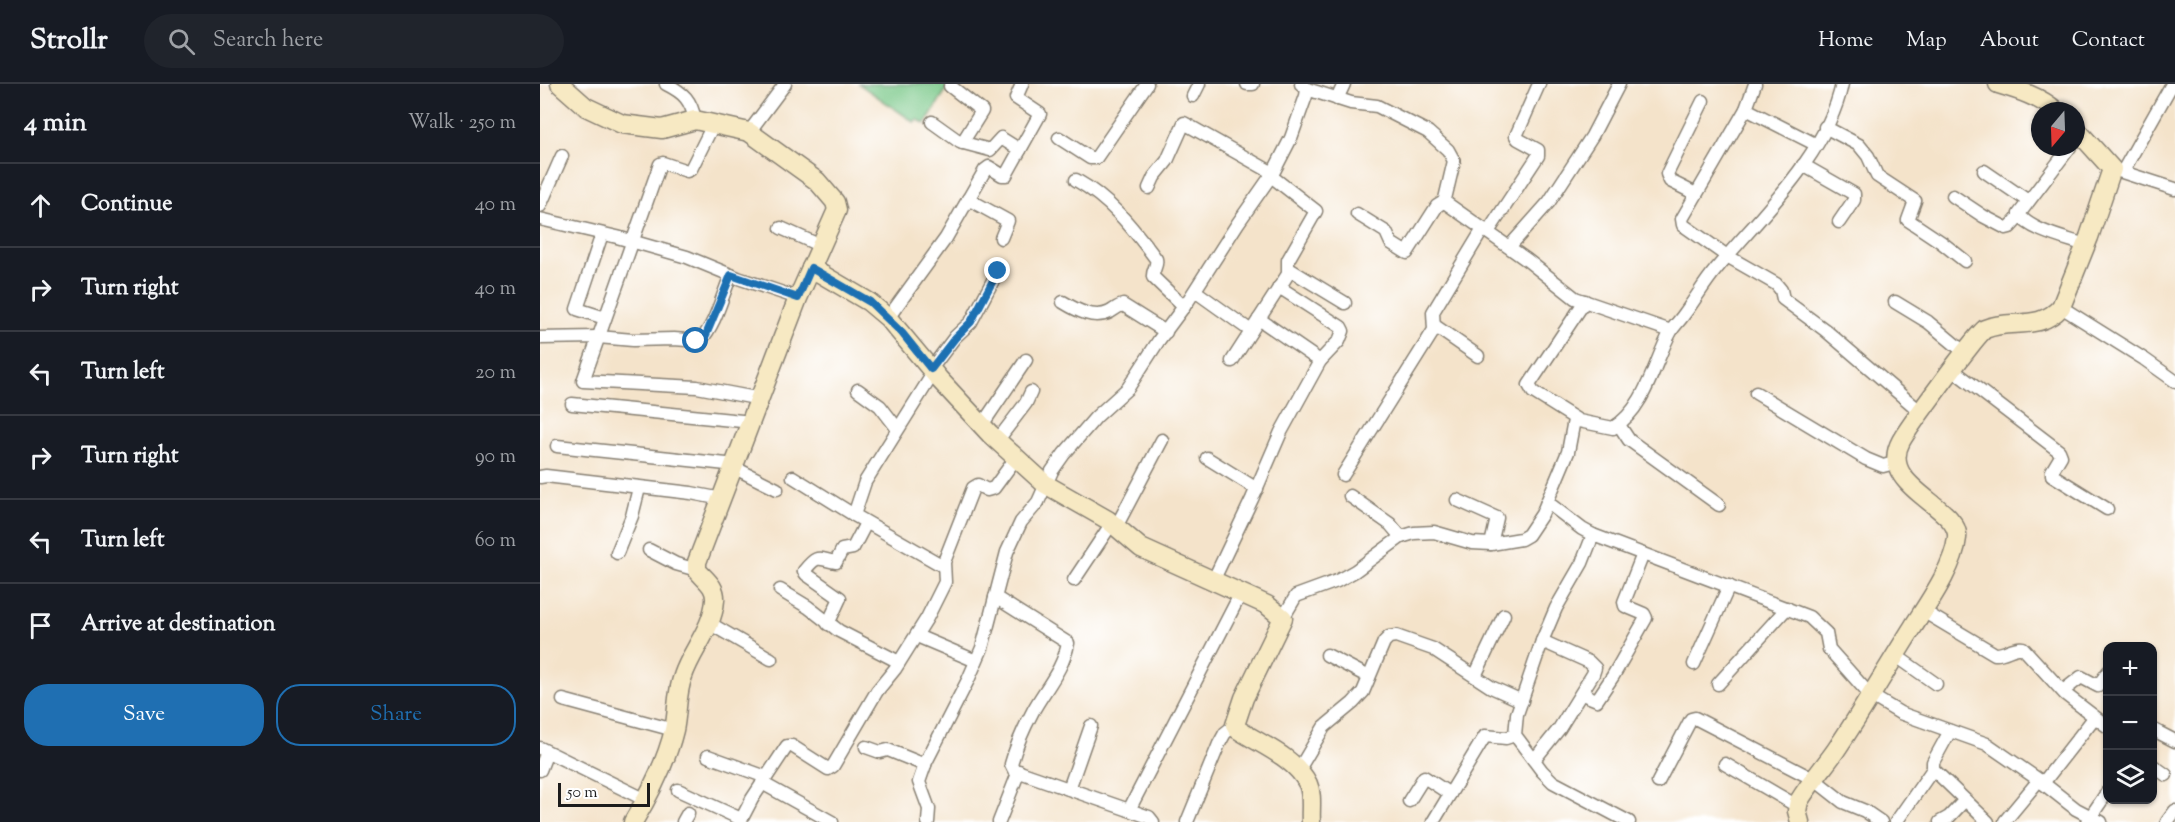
<!DOCTYPE html>
<meta charset="utf-8">
<style>
:root{--surface:#171b24;--page:#20242c;--text:#f1f3f6;--muted:#9ea1a6;--line:#363941;--accent:#1f6fb2}
body{margin:0;font-family:"Sorts Mill Goudy",serif;background:var(--page);color:var(--text)}
.controls{position:absolute;right:18px;bottom:18px;display:grid;overflow:hidden;border-radius:12px;box-shadow:0 2px 4px #0004}
.controls button{width:54px;height:54px;display:grid;place-items:center;padding:0;border:0;border-bottom:2px solid var(--line);background:var(--surface);color:var(--text);font:30px sans-serif}
.compass{position:absolute;left:1491px;top:18px;width:54px;height:54px;border-radius:50%;background:var(--surface);box-shadow:0 2px 4px #0004;rotate:199deg}
.scale{position:absolute;left:18px;bottom:15px;width:92px;box-sizing:border-box;padding-left:6px;border:3px solid #1c1c1c;border-top:0;font-size:16px;line-height:21px;white-space:nowrap;color:#1c1c1c;-webkit-text-stroke:4px #fff;paint-order:stroke}
.stop{position:absolute;width:18px;height:18px;margin:-14px;border:4px solid #1f6fb2;border-radius:50%;background:#fff}
.stop.end{background:#1f6fb2;border-color:#fff;box-shadow:0 2px 6px #0008}
.list{margin:0;padding:0;list-style:none}
h2{display:flex;justify-content:space-between;align-items:center;height:78px;margin:0;padding:0 24px;font-size:26px}
h2 small{font-size:20px;font-weight:400;color:var(--muted)}
.list li{display:grid;grid-template-columns:39px 1fr auto;gap:18px;align-items:center;box-sizing:border-box;height:84px;padding:0 24px;border-top:2px solid var(--line)}
.list b{display:block;font-size:22px;white-space:nowrap}
.list em{font-size:20px;font-style:normal;color:var(--muted)}
.actions{display:flex;gap:12px;padding:18px 24px}
.actions a{flex:1;padding:14px 0;border:2px solid var(--accent);border-radius:24px;text-align:center;font-size:21px;color:var(--accent)}
.actions .main{background:var(--accent);color:#fff}
.icon{flex:none;width:33px;height:33px;fill:none;stroke:currentColor;stroke-width:2;stroke-linecap:round;stroke-linejoin:round}
.map{position:relative;flex:none;width:1635px;height:738px;overflow:hidden}
header{display:flex;align-items:center;gap:36px;box-sizing:border-box;height:84px;padding:0 30px;background:var(--surface);border-bottom:2px solid var(--line)}
header strong{font-size:28px}
nav{display:flex;gap:33px;margin-inline-start:auto;font-size:21px}
.search{width:420px;height:54px;background:var(--page);display:flex;align-items:center;gap:15px;box-sizing:border-box;padding:0 21px;border-radius:33px;color:var(--muted);font-size:22px}
main{display:flex}
aside{flex:1;background:var(--surface)}
.map>svg:first-child{display:block}
</style>
<header>
<strong>Strollr</strong>
<div class="search"><svg class="icon" aria-label="search" viewBox="0 0 24 24"><circle cx="10" cy="10" r="6"/><path d="M15 15l6 6"/></svg>Search here</div>
<nav><a>Home</a><a>Map</a><a>About</a><a>Contact</a></nav>
</header>
<main>
<aside>
<h2>4 min<small>Walk · 250 m</small></h2>
<ul class="list">
<li><svg class="icon" aria-label="ahead" viewBox="0 0 24 24"><path d="M12 20V5M6 11l6-6 6 6"/></svg><div><b>Continue</b></div><em>40 m</em></li>
<li><svg class="icon" aria-label="right" viewBox="0 0 24 24"><path d="M7 20v-9h11M14 6l5 5-5 5"/></svg><div><b>Turn right</b></div><em>40 m</em></li>
<li><svg class="icon" aria-label="left" viewBox="0 0 24 24"><path d="M17 20v-9H6M10 6l-5 5 5 5"/></svg><div><b>Turn left</b></div><em>20 m</em></li>
<li><svg class="icon" aria-label="right" viewBox="0 0 24 24"><path d="M7 20v-9h11M14 6l5 5-5 5"/></svg><div><b>Turn right</b></div><em>90 m</em></li>
<li><svg class="icon" aria-label="left" viewBox="0 0 24 24"><path d="M17 20v-9H6M10 6l-5 5 5 5"/></svg><div><b>Turn left</b></div><em>60 m</em></li>
<li><svg class="icon" aria-label="arrive" viewBox="0 0 24 24"><path d="M6 21V4h12l-3 4 3 4H6"/></svg><div><b>Arrive at destination</b></div></li>
</ul>
<div class="actions"><a class="main">Save</a><a>Share</a></div>
</aside>
<div class="map">
<svg width="1635" height="738" viewBox="0 0 1635 738">
<rect width="100%" height="100%" fill="#fff"/>
<filter id="ink" filterUnits="userSpaceOnUse"><feTurbulence type="fractalNoise" baseFrequency=".0167" numOctaves="2"/><feDisplacementMap in="SourceGraphic" scale="12" xChannelSelector="R" yChannelSelector="G"/><feConvolveMatrix kernelMatrix="1 2 1 2 8 2 1 2 1" color-interpolation-filters="sRGB"/></filter>
<filter id="wash" filterUnits="userSpaceOnUse"><feTurbulence type="fractalNoise" baseFrequency=".008" numOctaves="4" result="noise"/><feDisplacementMap in="SourceGraphic" scale="24" xChannelSelector="R" yChannelSelector="G"/><feGaussianBlur stdDeviation="1.35" result="paint"/><feColorMatrix in="noise" values="0 0 0 0 0 0 0 0 0 0 0 0 0 0 0 0 0 1.4 0 .05"/><feComposite in="paint" operator="in"/></filter>
<g filter="url(#wash)">
<rect width="100%" height="100%" fill="#f4e3ca"/>
<path fill="#79c888" stroke="#4a7252" stroke-width="1.5" d="M319 0H410L385 40 377 35 374 38Z"/>
</g>
<g filter="url(#ink)">
<g fill="none" stroke-linecap="round" stroke-linejoin="round">
<g stroke="#888073" stroke-width="15">
<g id="street">
<path d="M126 0C144 9 151 16 155 36"/>
<path d="M707 0H713"/>
<path d="M1215 0 1206 25 1142 135 1143 141 1187 172 1236 200 1241 206 1243 215 1285 246 1382 329"/>
<path d="M410 2 442 27 422 59"/>
<path d="M767 5 811 19 837 22 888 48 908 66 914 77 905 115 906 119 987 176 1035 214 1131 247"/>
<path d="M653 12 659 0"/>
<path d="M797 15 804 0"/>
<path d="M1206 25 1275 60"/>
<path d="M392 38 420 58 450 66 461 54 480 66"/>
<path d="M173 41 151 85 147 87 123 79 120 80 43 297 157 303 221 315"/>
<path d="M1285 43 1319 61 1328 72 1337 92 1375 117 1368 136 1401 158 1425 177"/>
<path d="M209 48 245 0"/>
<path d="M519 54 550 74H556L607 0"/>
<path d="M1530 63 1479 130C1488 146 1528 155 1545 161"/>
<path d="M1263 81 1314 110V116L1299 138"/>
<path d="M1576 86 1635 105"/>
<path d="M1444 87 1488 117"/>
<path d="M1583 87 1632 0"/>
<path d="M536 96C570 115 593 144 616 175 618 182 612 186 613 193L644 223"/>
<path d="M609 104 614 93 627 77 644 39 733 89"/>
<path d="M1156 110 1130 97 1127 90 1163 17"/>
<path d="M1413 112 1443 132 1466 144 1470 143 1480 132"/>
<path d="M428 115 468 137 461 154"/>
<path d="M0 122 22 72"/>
<path d="M817 130 846 148 851 159 867 169 897 122 905 117"/>
<path d="M0 135 77 153 147 173 198 194 258 214"/>
<path d="M241 144 281 162"/>
<path d="M948 148 998 72V66L978 55 976 52 999 0"/>
<path d="M62 150 37 225 65 234"/>
<path d="M969 163 1009 118 1052 52 1079 0"/>
<path d="M749 185 805 219"/>
<path d="M655 207 711 247"/>
<path d="M523 218C536 226 554 236 570 228 575 225 578 222 583 221L626 248"/>
<path d="M1355 218 1388 238 1424 268"/>
<path d="M1521 223 1604 275 1635 297"/>
<path d="M348 234 406 154 445 86 449 83 462 91H466L500 30 476 14 482 0"/>
<path d="M719 235 780 277"/>
<path d="M895 242 938 272"/>
<path d="M0 254 58 253 93 256 134 255 160 257C176 240 182 212 191 191"/>
<path d="M692 277 748 190V176L776 127 731 92"/>
<path d="M391 285 415 253 431 238 458 187"/>
<path d="M1413 286 1519 367 1521 372 1512 387V391L1567 425"/>
<path d="M394 288 325 398 314 431 403 482"/>
<path d="M318 306 340 322 357 344"/>
<path d="M1216 309 1326 375 1343 382 1358 378"/>
<path d="M32 320 212 338"/>
<path d="M1036 335 993 308 989 301 1045 217"/>
<path d="M442 341 486 276"/>
<path d="M1079 341 1089 356 1179 421"/>
<path d="M457 357 486 319 491 308"/>
<path d="M17 362 196 381"/>
<path d="M667 374 717 405"/>
<path d="M195 384 237 405"/>
<path d="M803 391 894 246 893 228 943 145"/>
<path d="M0 393 6 392 151 409 182 415"/>
<path d="M253 393 314 431"/>
<path d="M810 412 850 440 861 453"/>
<path d="M917 416 957 434 951 460"/>
<path d="M1007 418 1042 445 1053 451 1269 533 1286 549 1289 565 1330 611 1360 629 1447 660 1499 696 1536 725 1561 738"/>
<path d="M576 443 622 356"/>
<path d="M1053 451 1042 479 1016 524 1002 557 977 630 975 651 1002 687 1013 698 1089 738"/>
<path d="M109 466 136 480 157 486"/>
<path d="M77 469 92 432 99 404"/>
<path d="M534 496 572 439"/>
<path d="M673 497 712 415 741 348 780 277 799 257 803 247 801 243 739 203"/>
<path d="M240 506 268 523 299 547 359 578"/>
<path d="M455 513 528 559C524 584 505 605 493 627 484 644 476 662 471 680L474 686 589 726"/>
<path d="M1383 527 1455 570C1465 571 1473 562 1483 564L1525 610 1568 643"/>
<path d="M743 534 756 512 797 497 815 487 861 453 874 449 894 448 932 459 951 460 981 455 988 451 1002 430 1028 368 1034 336 1073 344C1106 324 1114 278 1131 247 1135 241 1141 235 1145 229 1156 214 1165 198 1177 184 1221 131 1287 71 1302 0"/>
<path d="M169 539 231 575"/>
<path d="M288 540 300 514 266 490 264 487C279 468 279 476 296 478L302 466 313 464 326 439"/>
<path d="M377 552 436 577"/>
<path d="M787 571 829 593"/>
<path d="M1355 571 1396 600"/>
<path d="M1154 580 1189 502"/>
<path d="M935 592 964 531"/>
<path d="M1178 600 1247 524"/>
<path d="M1523 607 1541 593 1558 602 1568 588"/>
<path d="M1042 610 1057 616 1073 592 1106 534 1104 530 1085 522 1084 518 1103 470"/>
<path d="M23 616 134 646"/>
<path d="M1612 645 1635 657"/>
<path d="M1410 647 1393 678V685L1448 738"/>
<path d="M326 663 340 668 348 666 385 681"/>
<path d="M0 664 106 716"/>
<path d="M168 672 226 693"/>
<path d="M994 676 1019 645 1053 590 1055 584 1049 578 1002 557"/>
<path d="M1185 680 1257 722"/>
<path d="M1612 681 1626 691"/>
<path d="M0 686 7 668"/>
<path d="M758 687 784 643 813 619 823 608 844 558 849 553 856 552 893 565 951 603 982 617"/>
<path d="M1118 698 1151 635 1155 634 1275 696 1303 718 1325 727 1341 738"/>
<path d="M222 699 292 738"/>
<path d="M1503 699 1554 634"/>
<path d="M529 705 551 642"/>
<path d="M138 706 201 735"/>
<path d="M869 717 884 693 910 710"/>
<path d="M1465 737 1499 696"/>
<path d="M143 738 148 729"/>
<path d="M200 738 212 715 247 662H252L288 685 293 682 337 607 355 585 387 534 405 498 404 478 433 404 438 401 447 406 454 404 476 374"/>
<path d="M388 738 389 725 379 698 386 678 428 596 442 564 467 468 481 438 498 418 512 387 524 370 556 333 588 304 619 256 648 217 698 139 733 89 751 54 766 12 767 5 761 0"/>
<path d="M459 738 479 687"/>
<path d="M613 738 609 733 589 726 701 509"/>
<path d="M647 738 679 660 685 649 695 641"/>
<path d="M893 738 945 652 966 654 975 651"/>
<path d="M1356 738 1393 685"/>
<path d="M1400 738 1409 733 1425 716"/>
<path d="M1547 738 1568 707"/>
<path d="M1627 738 1635 727"/>
</g>
</g>
<g stroke="#888073" stroke-width="21">
<g id="secondary">
<path d="M20 0 46 23 82 40 122 45 155 36 209 48 277 97 295 118 297 126 258 214 157 478V486C165 496 176 502 175 516 173 544 151 567 143 592 136 610 138 628 134 646 126 679 110 710 93 738"/>
<path d="M1458 0C1478 6 1501 13 1516 27"/>
<path d="M271 184 329 218 348 234 399 295 450 350 505 400 568 436 601 464 727 521 743 534 704 614 695 641 697 645C720 660 756 674 768 700 773 711 770 726 771 738"/>
<path d="M1260 738 1257 727 1259 717C1270 699 1284 683 1296 666 1323 626 1347 584 1373 543 1388 519 1414 483 1417 454 1421 422 1336 403 1361 357 1368 344 1438 248 1445 245 1471 234 1499 248 1521 223L1549 153 1572 85 1536 45"/>
</g>
</g>
<use href="#street" stroke="#fff" stroke-width="12"/>
<use href="#secondary" stroke="#f7e9c3" stroke-width="18"/>
</g>
</g>
<g fill="none" stroke-linecap="round" stroke-linejoin="round" filter="url(#ink)">
<path stroke="#1f6fb2" stroke-width="8" d="M156 257H160L166 251 191 191 258 214 271 184 330 218 362 249 391 285 415 254 431 238 458 187"/>
</g>
</svg>
<div class="controls">
<button>+</button>
<button>−</button>
<button><svg class="icon" aria-label="layers" viewBox="0 0 24 24"><path d="M12 4l9 5-9 5-9-5zM3 14l9 5 9-5"/></svg></button>
</div>
<svg class="compass" viewBox="-18 -18 36 36"><path d="M0-13l5 13h-10z" fill="#e53935"/><path d="M0 13l5-13h-10z" fill="#9ea1a6"/></svg>
<div class="scale">50 m</div>
<div class="stop" style="left:156px;top:257px"></div>
<div class="stop end" style="left:458px;top:187px"></div>
</div>
</main>
